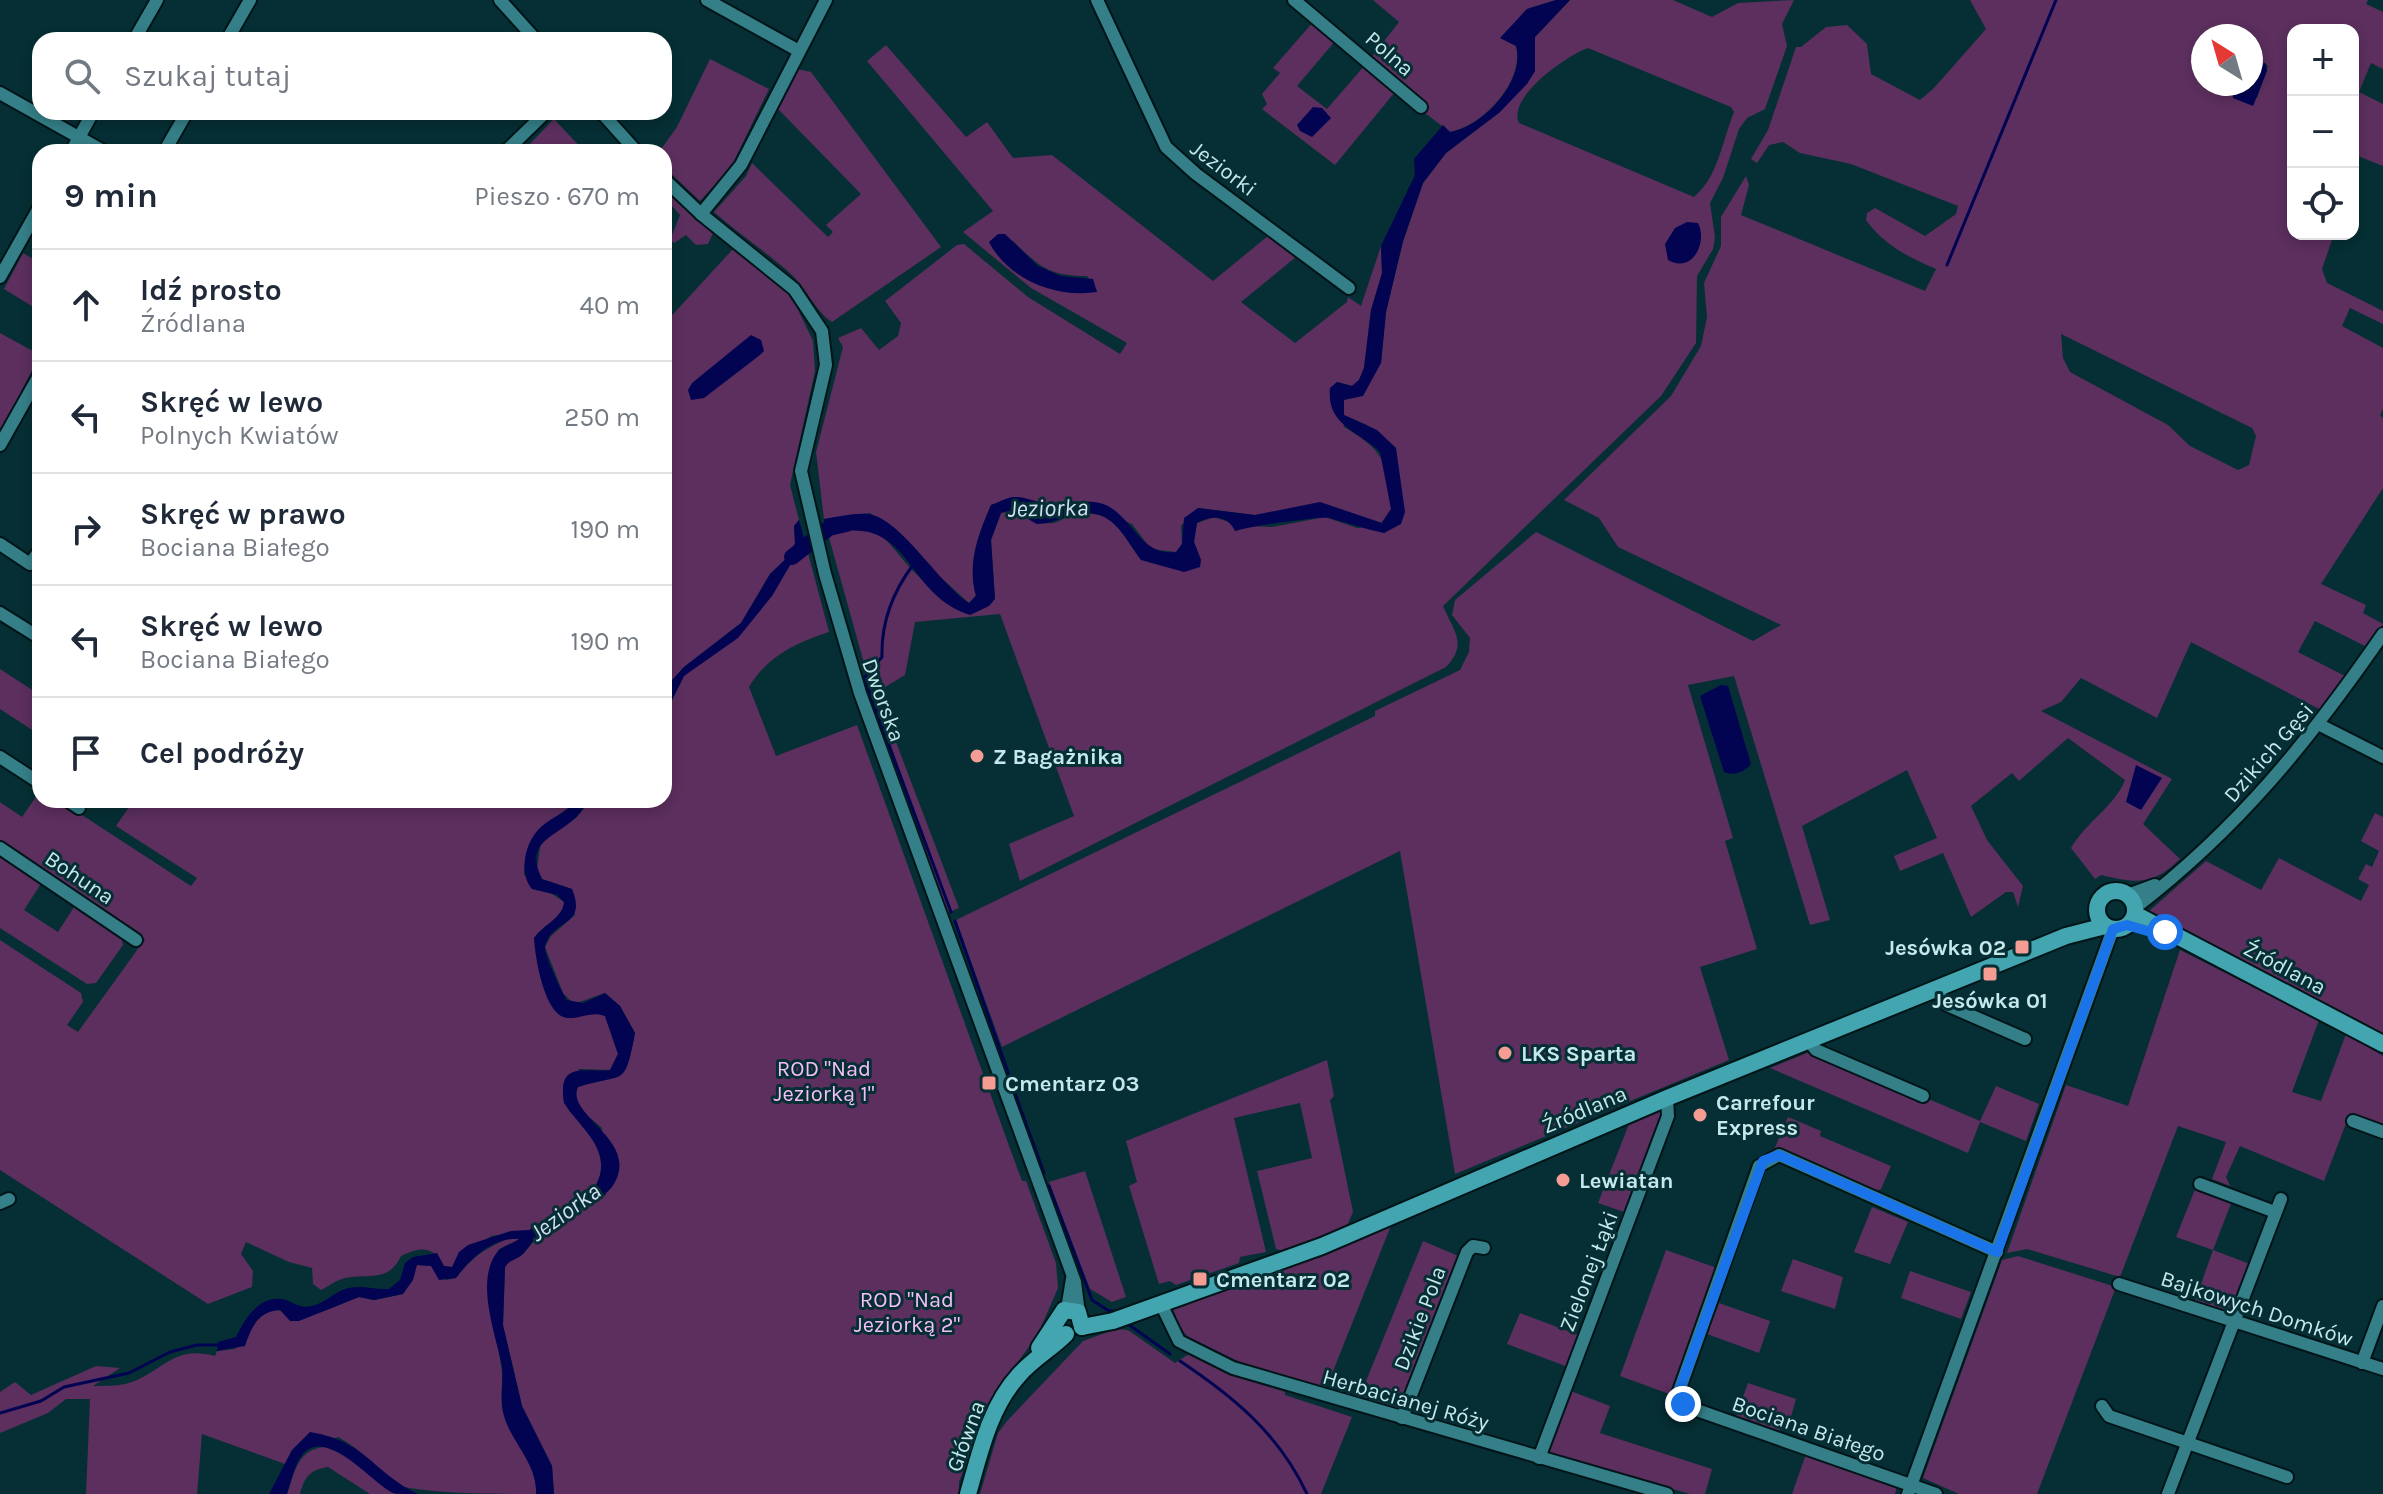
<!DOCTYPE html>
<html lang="pl">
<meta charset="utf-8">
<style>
:root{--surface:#fff;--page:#f2f2f3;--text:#1f2937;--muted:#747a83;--line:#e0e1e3}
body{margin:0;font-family:Karla,sans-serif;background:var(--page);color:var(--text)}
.controls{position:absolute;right:24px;top:24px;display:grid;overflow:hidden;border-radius:16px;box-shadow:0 4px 12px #0003}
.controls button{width:72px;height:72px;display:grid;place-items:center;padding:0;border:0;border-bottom:2px solid var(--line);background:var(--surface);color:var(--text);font:40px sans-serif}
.compass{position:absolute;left:2191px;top:24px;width:72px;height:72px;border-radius:50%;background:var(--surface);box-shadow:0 4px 12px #0003;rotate:323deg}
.stop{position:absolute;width:24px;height:24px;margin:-18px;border:6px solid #1a73e8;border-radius:50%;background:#fff}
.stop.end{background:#1a73e8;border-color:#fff;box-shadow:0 2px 8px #0008}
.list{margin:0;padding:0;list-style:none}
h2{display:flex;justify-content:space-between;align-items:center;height:104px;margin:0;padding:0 32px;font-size:34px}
h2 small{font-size:26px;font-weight:400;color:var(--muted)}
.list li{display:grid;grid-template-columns:52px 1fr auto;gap:24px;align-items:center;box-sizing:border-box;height:112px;padding:0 32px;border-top:2px solid var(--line)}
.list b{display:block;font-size:30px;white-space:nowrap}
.list p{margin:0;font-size:26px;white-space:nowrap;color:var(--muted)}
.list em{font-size:26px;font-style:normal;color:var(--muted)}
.icon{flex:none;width:44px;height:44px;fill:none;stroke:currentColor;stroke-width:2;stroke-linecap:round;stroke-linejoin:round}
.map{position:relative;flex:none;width:2383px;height:1494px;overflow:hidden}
.search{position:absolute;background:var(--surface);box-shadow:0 4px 12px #0003;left:32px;top:32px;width:640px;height:88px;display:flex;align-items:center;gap:20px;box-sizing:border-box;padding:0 28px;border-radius:24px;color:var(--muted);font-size:30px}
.panel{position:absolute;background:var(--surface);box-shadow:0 4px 12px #0003;left:32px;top:144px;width:640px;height:664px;border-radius:24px}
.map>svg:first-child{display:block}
</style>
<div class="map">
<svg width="2383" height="1494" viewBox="0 0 2383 1494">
<rect width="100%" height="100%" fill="#052f34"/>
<g fill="#5c2f5e" fill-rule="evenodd">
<path d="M1373 0H1556L1527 9 1501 38 1516 46C1525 81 1483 126 1450 132L1421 110 1370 59 1399 22Z"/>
<path d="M1570 0H1673L1712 17 1738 3 1794 0 1782 24 1787 46 1765 109 1747 118 1739 129 1723 178 1710 203 1715 237 1713 249 1697 276 1696 343 1661 396 1443 606C1454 632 1468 644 1446 667L1020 881 1009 844 1074 816 1000 614 915 622 905 675 877 692 959 908 947 913 867 674 828 534C885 520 882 539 917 575 930 588 947 600 961 612L995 599 991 540 1001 513C1022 507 1031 526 1053 523 1058 523 1064 517 1070 516 1114 506 1118 529 1141 560H1201L1194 542 1197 523 1214 517 1232 523 1236 531 1250 526 1272 527 1325 517 1357 528 1401 524 1396 448 1367 425 1344 415V399L1381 363 1386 312 1403 242 1423 183 1446 153 1500 112 1535 71V37ZM1588 48 1731 107 1734 112C1722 142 1718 177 1694 197L1519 123C1507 97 1566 56 1588 48Z"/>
<path d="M1970 0H2368L2366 4 2383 12V69L2371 63 2359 92 2383 104V166L2353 154V30H2293V234H2334L2322 269 2327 283 2383 311V324L2350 308 2342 326 2383 348V409L2380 415 2383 418V488L2321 584 2366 605 2363 613 2383 624 2367 647 2315 621 2298 652 2347 677 2323 711 2191 642 2157 718 2081 678 2061 702 2041 711 2172 779 2143 824 2180 859C2153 885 2138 884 2101 875L2095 879 2071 848C2085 823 2115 806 2125 780L2068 738 2019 781 2012 773 1971 806 1987 840 2023 886 2018 907 2013 892H2006L1971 917 1943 853 1900 871 1894 856 1937 838 1907 770 1802 826 1830 920 1810 925 1734 676 1688 685 1733 838 1725 841 1757 949 1700 967 1729 1060 1455 1174 1400 851 1002 1047 956 920 1375 716V711L1460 670 1469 652 1470 638 1452 615 1455 600 1536 532 1753 641 1781 625 1618 547 1599 518 1564 500 1671 396 1701 346 1707 317 1704 283 1721 246V217L1746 176 1749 185 1741 215 1925 291 1936 269C1908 257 1884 245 1866 220L1867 213 1875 208 1925 236 1956 214 1958 206 1851 164 1800 153 1783 142 1769 145 1757 163 1751 159 1768 130 1796 47H1801L1826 27 1847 25 1867 44 1871 74 1920 100 1934 88 1986 29ZM2203 36H2251V68L2265 63 2268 66 2257 98 2231 89V84H2203ZM2061 334 2252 428 2256 436 2249 465 2238 470 2190 446 2168 425 2070 372 2063 358Z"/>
<path d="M1314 21 1336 40 1297 86 1327 109 1365 65 1395 92 1335 165 1262 109 1267 104 1262 94 1280 73 1273 68Z"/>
<path d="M886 45 966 137 987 122 1013 158 1052 155 1213 281 1268 236 1296 257 1241 302 1295 343 1347 302 1348 297 1361 306 1381 246 1382 273 1371 310 1364 368 1359 380 1352 386 1337 382 1344 427C1386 452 1386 461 1391 509L1381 523 1285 510 1255 515 1198 508 1181 526 1182 544 1176 552 1151 549 1132 524 1076 501 1048 504 1014 497 991 505C978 535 967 564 976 595L969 603 870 513 824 519 816 452 843 347 838 338 861 328 879 350 898 336 901 323 885 301 957 245 964 244 1028 297 1120 354 1127 343 1031 288 963 232 993 211 867 61ZM1013 241C1040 267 1049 276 1087 276L1097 291C1052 299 1022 279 992 248Z"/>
<path d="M710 59 769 89 731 167 700 201 664 167V152H659L677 127Z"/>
<path d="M797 69 811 72 941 247 832 322C815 311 807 289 792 275 768 253 739 234 714 212L746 176 752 163 828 237 833 232 826 225 861 194 778 109Z"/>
<path d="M554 119 585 152H522Z"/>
<path d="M664 185 713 233 708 244 696 245 686 235 674 243 670 240 680 215 664 197Z"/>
<path d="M733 249 791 295 813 341 815 371 790 485 799 520 794 526 795 543 791 554 770 574 741 623 684 667 664 689V324Z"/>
<path d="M23 253 40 263V311L4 289Z"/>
<path d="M0 333 40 355 0 433Z"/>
<path d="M807 549 829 632C795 643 768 656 749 687L776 756 857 725 1012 1154 1022 1181H1026L1056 1263 1058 1288 1037 1336 993 1395 959 1482V1494H554L552 1466 522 1406 503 1325 505 1267 509 1260 521 1256 551 1222 606 1195 602 1128C590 1117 570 1105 578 1087 625 1072 624 1089 635 1033L620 1006 605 993 574 1004 563 993 545 947 551 936 575 915 572 889 542 879 537 868 541 841 576 818 590 800H664V704L672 700 684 676 772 596 790 565Z"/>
<path d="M0 669 40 695V735L0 709Z"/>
<path d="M40 791V800H59L191 886 197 878 116 826 134 800H577C549 830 526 825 524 875L564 902C563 918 543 925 534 938L548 999 605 1016 618 1054 610 1070 579 1069 569 1111C590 1130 611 1157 596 1186L529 1231 491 1236 452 1267 444 1266C433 1245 420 1247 401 1256 388 1283 370 1273 345 1278 336 1280 329 1286 321 1290L313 1284 312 1268 289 1262 246 1242 241 1254 253 1271 252 1287 208 1304 0 1170V940L81 993 83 1002 67 1025 78 1032 145 939 0 844V802L22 817Z"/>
<path d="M2375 813 2383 817V1035L2148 912 2206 861 2261 890 2279 858 2361 901 2369 885 2358 879 2366 864 2372 867 2379 851 2361 841Z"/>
<path d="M0 854 42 882 24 910 58 932 76 904 121 936 123 945 96 983 87 984 0 928Z"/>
<path d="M2180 950 2319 1020 2292 1092 2321 1101 2346 1034 2383 1056V1125L2350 1113 2324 1181 2240 1146 2226 1177 2230 1186 2212 1179 2226 1142 2178 1126 2120 1277 2027 1249 2007 1253 2066 1085 2128 1106Z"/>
<path d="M1812 1051 1913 1096 1918 1103 1931 1100 1980 1121 1996 1086 2039 1104 2026 1141 1980 1122 1968 1153 1770 1068Z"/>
<path d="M1327 1060 1334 1096 1330 1100 1353 1212 1347 1226 1284 1251 1276 1249 1257 1171 1312 1158 1300 1103 1234 1118 1266 1252 1240 1257 1239 1263 1176 1285 1170 1281 1159 1284 1129 1186 1137 1182 1126 1141Z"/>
<path d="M1664 1108 1663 1122 1627 1213 1598 1203 1629 1124Z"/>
<path d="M1788 1117 1821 1131 1820 1136 1891 1166 1881 1189 1873 1192 1774 1150Z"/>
<path d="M1085 1171 1126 1297 1112 1302 1090 1289 1049 1182Z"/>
<path d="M2196 1187 2232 1201 2213 1250 2250 1264 2234 1307 2227 1311 2195 1301 2213 1250 2176 1237Z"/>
<path d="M1872 1207 1908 1222 1890 1264 1854 1252Z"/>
<path d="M1392 1223 1326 1389 1254 1369 1188 1337 1180 1328 1173 1309 1309 1260Z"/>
<path d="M510 1238 521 1239 499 1249C480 1287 495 1326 501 1365 504 1381 499 1399 504 1415 512 1443 538 1464 536 1494 501 1494 430 1494 401 1486 378 1471 363 1450 338 1437L292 1450 285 1464 202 1434 197 1494H86L90 1399H66L48 1413 0 1433V1392L15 1382 31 1395 96 1366 120 1368 93 1386C103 1386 115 1386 125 1384 160 1376 171 1344 215 1356L217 1351 235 1349 258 1318 272 1310 319 1313 359 1297 374 1300 403 1294 417 1265 431 1266 446 1280 456 1278C471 1258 485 1248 510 1238Z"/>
<path d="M1423 1241 1461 1257 1399 1410 1360 1396Z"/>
<path d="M1666 1250 1717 1268 1672 1395 1620 1376Z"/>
<path d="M2018 1256 2116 1287 2037 1494H1959L1923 1478 2002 1260Z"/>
<path d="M1793 1259 1843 1277 1835 1309 1781 1291Z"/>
<path d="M1910 1271 1971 1292 1961 1319 1901 1298Z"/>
<path d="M1719 1303 1770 1321 1759 1353 1707 1334Z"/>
<path d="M1520 1313 1581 1336 1568 1367 1507 1344Z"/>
<path d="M1116 1329 1128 1330 1175 1363 1189 1354 1222 1371 1285 1392V1395L1352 1417 1321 1494H980L998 1433 1007 1421 1083 1341Z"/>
<path d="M1748 1383 1796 1399 1788 1427 1779 1431 1736 1416Z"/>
<path d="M1568 1390 1610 1406 1600 1433 1712 1469 1705 1494H1690L1545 1452Z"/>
<path d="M325 1447 343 1454 395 1494H370L328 1467C310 1470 305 1476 300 1494H287C295 1471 298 1449 325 1447Z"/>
<path d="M1806 1454 1897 1487 1895 1494H1792Z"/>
</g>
<g fill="#020452">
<path d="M1556 0H1570L1535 37V71L1527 84 1500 112 1446 153 1423 183 1403 241 1386 312 1381 363 1363 396 1344 400V415L1377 430 1396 448 1405 512 1401 524 1384 533C1365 529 1348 523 1329 518 1320 516 1245 527 1235 531 1228 515 1211 515 1197 523L1194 542 1201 560 1200 567 1184 572 1141 560C1120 530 1109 504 1068 516 1056 520 1049 524 1037 524 1022 517 1018 507 1001 513L991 540 995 599 989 606 970 615C902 593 913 513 828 534L824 519C838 517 853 513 867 514 899 516 938 583 969 603L976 596C967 564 978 535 991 505 998 503 1007 497 1014 497 1024 496 1035 502 1045 503 1065 506 1088 496 1108 506 1135 521 1141 556 1176 552L1182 544 1184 518 1198 508 1255 515 1320 502 1382 523 1391 509 1380 452C1358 431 1326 425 1330 388L1337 382 1352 386 1359 380 1364 368 1371 310 1382 273 1381 246 1415 175 1414 159 1443 125 1450 132C1483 127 1526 81 1516 46L1500 38 1527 9Z"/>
<path d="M2265 63 2267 71 2253 106 2233 98 2231 84H2251V68Z"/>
<path d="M1313 107 1322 108 1331 118 1312 137 1300 131 1297 125Z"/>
<path d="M1687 222 1698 223C1708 243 1692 274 1668 260L1665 244 1675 228Z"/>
<path d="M998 234H1005L1038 266 1061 276 1093 279 1097 292C1056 298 1009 280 989 242Z"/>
<path d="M751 335 761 340 764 351 760 355 704 398 691 400 688 390 692 383Z"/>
<path d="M799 520 807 549 790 565 772 596 738 638 684 676 672 700 664 704V689L684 667 741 623 770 574 791 554 795 543 794 526Z"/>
<path d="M1721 685 1728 686 1751 764C1745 772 1734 776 1724 772L1700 696Z"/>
<path d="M2136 765 2162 778 2141 810 2126 802Z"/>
<path d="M577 800H590C583 809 577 818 568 824 547 840 526 846 542 879L572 889C588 928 551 918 545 947 544 954 562 993 567 1000L583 1003 605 993 620 1006 635 1033C624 1089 626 1072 578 1087 565 1115 638 1139 615 1182 606 1200 585 1202 569 1211 557 1218 544 1227 535 1238 530 1244 526 1253 519 1257 513 1261 510 1260 505 1267L503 1325 522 1406 552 1466 554 1494H536C538 1465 512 1443 504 1416 499 1400 504 1382 502 1366 496 1335 474 1280 498 1251 503 1246 514 1243 519 1239 492 1237 470 1259 456 1278L439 1280 431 1266 417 1265 413 1280 403 1294 374 1300 359 1297 299 1321H290L280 1310C258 1311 251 1328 245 1346L217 1351 218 1342 236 1337C244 1320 258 1296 282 1299 293 1301 298 1309 312 1306 325 1303 333 1293 345 1289 361 1284 373 1290 389 1289L400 1280 405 1263 413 1257 437 1253 444 1266 452 1267 459 1252 468 1245 511 1231 529 1230 596 1185C614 1151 581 1129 564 1103 557 1060 585 1073 610 1070L618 1054 605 1016C592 1011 581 1019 567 1018 544 1015 535 956 534 938 543 925 563 918 564 902L557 895 532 889C518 873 525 840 542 826 553 817 566 812 577 800Z"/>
<path d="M310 1432C368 1442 371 1471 418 1494 411 1494 400 1494 393 1493 373 1484 327 1426 303 1454 295 1463 291 1482 287 1494H269L292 1450Z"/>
</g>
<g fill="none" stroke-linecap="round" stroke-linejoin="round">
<g stroke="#020452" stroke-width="3">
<path d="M1947 265 2056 0"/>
<path d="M913 565C892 593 881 623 882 657L864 678 951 912"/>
<path d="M955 921 1009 1075"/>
<path d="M1014 1091 1044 1173"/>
<path d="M1049 1186 1092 1300 1109 1311H1122"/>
<path d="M1128 1324 1170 1354"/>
<path d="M1180 1361C1234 1397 1279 1434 1307 1494"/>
<path d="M0 1413 41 1401 64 1387 129 1373 170 1352 197 1345H221"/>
</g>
<path stroke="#020452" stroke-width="16" d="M792 557 829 528 846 524"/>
<g stroke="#011518" stroke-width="16">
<g id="minor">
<path d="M500 0 536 40"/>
<path d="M707 0 799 51"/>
<path d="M1097 0 1166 147 1196 174 1349 288"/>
<path d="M1294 0 1421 107"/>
<path d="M134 40 157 0"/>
<path d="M227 40 250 0"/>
<path d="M0 93 105 152"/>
<path d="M601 112 637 152"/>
<path d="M71 152 93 112"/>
<path d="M164 152 187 112"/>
<path d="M505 152 546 112"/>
<path d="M664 179 701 214 794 289 822 331 826 365 801 471 825 574 860 693 1075 1282 1079 1313"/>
<path d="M701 214 741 165 826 0"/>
<path d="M0 277 40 206"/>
<path d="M0 445 40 374"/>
<path d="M0 544 30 564 40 550"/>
<path d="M0 613 40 638"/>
<path d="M2320 725 2383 757"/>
<path d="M0 757 40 783"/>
<path d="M67 800 79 808"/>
<path d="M0 848 136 940"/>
<path d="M2128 895 2155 885"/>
<path d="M2135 908C2239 828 2309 741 2383 634"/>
<path d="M1936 990 1947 1005 2025 1039"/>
<path d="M1809 1041 1816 1050 1923 1096"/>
<path d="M2353 1121 2383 1132"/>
<path d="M2200 1184 2275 1212"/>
<path d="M0 1203 9 1199"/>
<path d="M2119 1284 2383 1369"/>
<path d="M1161 1304 1179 1341 1233 1368 1667 1494"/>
<path d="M1067 1309 1072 1279"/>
<path d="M2362 1363 2383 1306"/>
<path d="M2102 1406 2109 1416 2287 1477"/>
<path d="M1402 1418 1467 1252 1473 1246 1484 1248"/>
<path d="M1539 1458 1668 1116 1667 1098"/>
<path d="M1908 1494 2113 929"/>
<path d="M1936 1494 1691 1408 1678 1394 1759 1166 1779 1155 1997 1252"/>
<path d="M2168 1494 2281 1199"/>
</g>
</g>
<g stroke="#011518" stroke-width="20">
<g id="major">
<circle cx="2116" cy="910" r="19"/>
<path d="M2135 914 2383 1044"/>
<path d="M1082 1327 1113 1321 1322 1246 1667 1098 2066 936 2105 926"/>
<path d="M1039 1348 1064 1310 1078 1312 1082 1327"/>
<path d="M968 1494C980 1453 989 1408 1019 1375 1033 1359 1051 1349 1066 1334"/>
</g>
</g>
<use href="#minor" stroke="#357f88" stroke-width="12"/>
<use href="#major" stroke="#43a5b0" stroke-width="16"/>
</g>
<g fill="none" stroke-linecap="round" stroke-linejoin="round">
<path stroke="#1a73e8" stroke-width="10" d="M1683 1404 1678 1394 1763 1161 1779 1155 1997 1252 2113 929 2127 925 2158 934 2165 932"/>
</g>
<g fill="#f59c93" stroke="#052f34" stroke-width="3">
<circle cx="977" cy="756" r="8"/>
<rect x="2014" y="939" width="16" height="16" rx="4"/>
<rect x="1982" y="966" width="16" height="16" rx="4"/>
<circle cx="1505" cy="1053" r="8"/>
<rect x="981" y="1075" width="16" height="16" rx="4"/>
<circle cx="1700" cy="1115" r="8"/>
<circle cx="1563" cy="1180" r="8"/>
<rect x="1192" y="1271" width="16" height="16" rx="4"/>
</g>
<g text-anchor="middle" stroke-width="6" stroke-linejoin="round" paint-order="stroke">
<g font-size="22" fill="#c5e8ec" stroke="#052f34">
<text transform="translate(1390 53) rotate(41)" y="8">Polna</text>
<text transform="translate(1224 168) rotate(37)" y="8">Jeziorki</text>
<text transform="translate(884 700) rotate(70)" y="8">Dworska</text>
<text transform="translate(2268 752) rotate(-49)" y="8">Dzikich Gęsi</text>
<text transform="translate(80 877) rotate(34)" y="8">Bohuna</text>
<text transform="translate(2285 967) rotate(28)" y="8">Źródlana</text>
<text transform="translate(1584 1109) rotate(-23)" y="8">Źródlana</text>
<text transform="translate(1588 1271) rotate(-69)" y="8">Zielonej Łąki</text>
<text transform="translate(2257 1308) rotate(18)" y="8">Bajkowych Domków</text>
<text transform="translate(1419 1318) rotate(-69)" y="8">Dzikie Pola</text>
<text transform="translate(1406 1399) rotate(16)" y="8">Herbacianej Róży</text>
<text transform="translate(1809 1428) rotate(19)" y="8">Bociana Białego</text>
<text transform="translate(965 1436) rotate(-70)" y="8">Główna</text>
</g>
<g font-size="22" font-weight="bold" fill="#c5e8ec" stroke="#052f34" text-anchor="start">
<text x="993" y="764">Z Bagażnika</text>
<text x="2006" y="955" text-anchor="end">Jesówka 02</text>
<text x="1990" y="1008" text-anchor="middle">Jesówka 01</text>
<text x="1521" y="1061">LKS Sparta</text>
<text x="1005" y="1091">Cmentarz 03</text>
<text x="1716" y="1110">Carrefour<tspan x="1716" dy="25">Express</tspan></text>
<text x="1579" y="1188">Lewiatan</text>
<text x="1216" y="1287">Cmentarz 02</text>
</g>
<g font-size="22" fill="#f6bef7" stroke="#052f34">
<text x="824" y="1076">ROD "Nad<tspan x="824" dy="25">Jeziorką 1"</tspan></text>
<text x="907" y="1307">ROD "Nad<tspan x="907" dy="25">Jeziorką 2"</tspan></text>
</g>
<g font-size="24" font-style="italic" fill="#d4def4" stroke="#052f34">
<text transform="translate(1048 508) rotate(-1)" y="8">Jeziorka</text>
<text transform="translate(565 1212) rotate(-36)" y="8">Jeziorka</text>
</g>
</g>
</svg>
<div class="controls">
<button>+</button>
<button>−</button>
<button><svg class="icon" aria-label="locate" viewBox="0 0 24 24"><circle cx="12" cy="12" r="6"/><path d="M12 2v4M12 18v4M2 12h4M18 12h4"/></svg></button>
</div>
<svg class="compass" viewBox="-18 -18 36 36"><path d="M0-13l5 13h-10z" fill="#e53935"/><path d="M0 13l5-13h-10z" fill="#747a83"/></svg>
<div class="stop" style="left:2165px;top:932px"></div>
<div class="stop end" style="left:1683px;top:1404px"></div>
<div class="search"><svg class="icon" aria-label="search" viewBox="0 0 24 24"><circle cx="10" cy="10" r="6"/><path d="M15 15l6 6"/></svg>Szukaj tutaj</div>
<section class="panel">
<h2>9 min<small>Pieszo · 670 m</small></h2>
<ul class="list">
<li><svg class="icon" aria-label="ahead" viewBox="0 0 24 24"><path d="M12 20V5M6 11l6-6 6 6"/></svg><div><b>Idź prosto</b><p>Źródlana</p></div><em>40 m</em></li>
<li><svg class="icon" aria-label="left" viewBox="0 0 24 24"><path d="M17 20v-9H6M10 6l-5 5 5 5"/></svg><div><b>Skręć w lewo</b><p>Polnych Kwiatów</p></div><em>250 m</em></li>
<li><svg class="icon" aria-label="right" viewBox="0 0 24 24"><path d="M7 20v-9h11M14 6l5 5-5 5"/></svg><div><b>Skręć w prawo</b><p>Bociana Białego</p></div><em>190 m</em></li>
<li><svg class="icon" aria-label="left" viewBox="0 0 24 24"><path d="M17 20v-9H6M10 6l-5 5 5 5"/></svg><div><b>Skręć w lewo</b><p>Bociana Białego</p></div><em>190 m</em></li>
<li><svg class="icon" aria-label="arrive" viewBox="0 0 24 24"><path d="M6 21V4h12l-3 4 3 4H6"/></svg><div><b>Cel podróży</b></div></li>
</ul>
</section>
</div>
